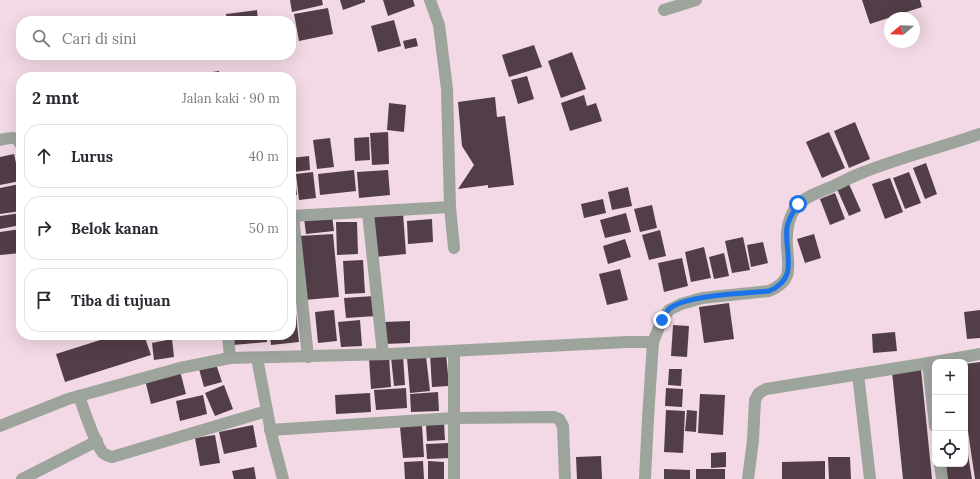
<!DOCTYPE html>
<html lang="id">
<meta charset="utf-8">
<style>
:root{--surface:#fff;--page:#f2f2f3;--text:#2b2b33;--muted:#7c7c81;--line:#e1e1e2}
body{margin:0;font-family:Lora,serif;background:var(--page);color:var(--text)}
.controls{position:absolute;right:12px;bottom:12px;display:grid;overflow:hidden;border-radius:8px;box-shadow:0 4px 16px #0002}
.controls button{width:36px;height:36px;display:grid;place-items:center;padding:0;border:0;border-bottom:1px solid var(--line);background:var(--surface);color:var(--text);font:20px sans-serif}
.compass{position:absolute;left:884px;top:12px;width:36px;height:36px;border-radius:50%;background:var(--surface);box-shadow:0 4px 16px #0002;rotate:251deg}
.stop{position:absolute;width:12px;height:12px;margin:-9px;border:3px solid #1a73e8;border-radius:50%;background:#fff}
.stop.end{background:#1a73e8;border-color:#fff;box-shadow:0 1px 4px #0008}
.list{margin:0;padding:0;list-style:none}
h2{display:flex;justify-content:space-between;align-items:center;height:52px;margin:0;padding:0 16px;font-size:17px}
h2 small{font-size:13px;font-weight:400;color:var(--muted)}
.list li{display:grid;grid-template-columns:26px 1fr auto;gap:12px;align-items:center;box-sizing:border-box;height:64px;margin:0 8px 8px;padding:0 8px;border:1px solid var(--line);border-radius:16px}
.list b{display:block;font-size:15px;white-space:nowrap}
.list em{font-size:13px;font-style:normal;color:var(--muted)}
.icon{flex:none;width:22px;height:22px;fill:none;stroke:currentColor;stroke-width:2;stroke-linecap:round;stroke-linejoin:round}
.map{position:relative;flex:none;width:980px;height:479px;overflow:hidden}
.search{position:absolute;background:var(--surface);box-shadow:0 4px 16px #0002;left:16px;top:16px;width:280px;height:44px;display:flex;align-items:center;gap:10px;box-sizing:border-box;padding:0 14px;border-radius:16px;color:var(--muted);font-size:15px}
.panel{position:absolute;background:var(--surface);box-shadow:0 4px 16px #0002;left:16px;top:72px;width:280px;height:268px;border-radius:16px}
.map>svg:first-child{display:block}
</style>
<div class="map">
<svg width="980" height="479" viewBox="0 0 980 479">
<rect width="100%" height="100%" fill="#f2d9e5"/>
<g fill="#523e48">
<path d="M290 0H322L323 5 292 12Z"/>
<path d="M340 0H365V2L343 10Z"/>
<path d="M383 0H413L415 6 388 16Z"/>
<path d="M862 0H920L922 7 870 24Z"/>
<path d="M328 8 333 34 299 41 294 14Z"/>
<path d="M257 10 258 21H227L226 14Z"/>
<path d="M394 20 401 46 378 52 371 26Z"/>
<path d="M416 38 418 46 405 49 403 41Z"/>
<path d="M534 45 542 67 509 77 502 55Z"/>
<path d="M572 52 586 89 561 98 548 61Z"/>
<path d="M219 71 220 77H193V75Z"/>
<path d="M527 76 534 99 518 104 511 80Z"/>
<path d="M584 95 587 106 596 103 602 121 570 131 561 103Z"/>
<path d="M495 97 497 117 505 116 514 185 488 188V185L458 189 474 165 462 146 458 102Z"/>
<path d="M389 103 406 105 404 132 387 130Z"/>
<path d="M855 122 870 159 849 168 834 131Z"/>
<path d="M388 132 389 164 372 165 370 133Z"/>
<path d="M829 132 845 168 822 178 806 142Z"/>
<path d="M369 137 370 160 355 161 354 138Z"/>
<path d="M330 138 334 167 317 169 313 140Z"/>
<path d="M14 154 20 181 0 185V157Z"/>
<path d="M309 156 310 170 294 172 297 195H291V158Z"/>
<path d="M926 163 937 194 925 199 913 168Z"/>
<path d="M354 170 356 191 320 195 318 174Z"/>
<path d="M388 170 390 195 359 198 357 172Z"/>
<path d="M313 172 316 198 299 200 296 174Z"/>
<path d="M909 172 921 203 905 209 893 178Z"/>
<path d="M890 178 903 212 885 219 872 184Z"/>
<path d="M20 184 21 211 0 214V188Z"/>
<path d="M849 184 861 211 849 216 837 189Z"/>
<path d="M628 187 632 206 612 210 608 192Z"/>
<path d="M835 193 845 219 830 225 820 199Z"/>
<path d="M603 199 606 213 584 218 581 204Z"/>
<path d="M652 205 657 228 640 232 634 209Z"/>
<path d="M21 213V225L0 229V216Z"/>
<path d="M403 213 406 254 375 257 371 216Z"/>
<path d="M626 213 631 232 605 238 600 220Z"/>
<path d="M332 215 334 231 306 234 304 218Z"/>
<path d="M432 219 433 242 408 244 407 221Z"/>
<path d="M336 222H357L358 254 337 255Z"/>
<path d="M21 229V253L0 255V232Z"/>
<path d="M660 230 666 256 649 260 642 235Z"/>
<path d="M333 234 339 297 304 300 299 236Z"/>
<path d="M814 234 821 258 805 263 797 239Z"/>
<path d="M743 237 750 270 732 273 725 241Z"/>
<path d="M625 239 631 257 608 264 603 246Z"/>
<path d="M763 242 768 263 751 267 747 245Z"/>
<path d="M704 247 711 278 691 282 685 252Z"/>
<path d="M724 253 729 276 714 279 709 257Z"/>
<path d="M682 258 688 286 664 292 658 263Z"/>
<path d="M363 260 365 293 345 294 343 261Z"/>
<path d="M620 269 628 300 607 305 599 274Z"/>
<path d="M291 280H292L294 302H291Z"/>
<path d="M374 296 376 316 346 318 344 298Z"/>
<path d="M729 303 734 339 704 343 699 307Z"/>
<path d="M291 305H295L299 342 271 345 270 335H291Z"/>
<path d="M334 310 337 341 318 343 315 312Z"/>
<path d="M980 310V338L967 339 964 312Z"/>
<path d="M360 320 362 346 341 347 338 322Z"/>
<path d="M410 321V343L384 344V322Z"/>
<path d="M673 325 689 326 687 357 671 356Z"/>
<path d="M895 332 897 351 873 353 872 334Z"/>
<path d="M116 335H144L151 355 65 382 56 354Z"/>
<path d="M232 335H267V342L233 345Z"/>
<path d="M172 339 174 357 154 360 152 343Z"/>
<path d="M446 353 449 386 432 387 430 354Z"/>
<path d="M389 356 391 387 371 389 369 358Z"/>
<path d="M403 356 405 385 394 386 391 357Z"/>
<path d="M426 356 430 391 410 393 407 358Z"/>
<path d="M980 362V479H975L965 411V364Z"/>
<path d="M216 364 222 382 204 387 199 369Z"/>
<path d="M669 369H682L681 386 668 385Z"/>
<path d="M921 369 932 479H903L892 372Z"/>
<path d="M180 371 186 394 151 404 145 380Z"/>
<path d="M224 385 233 409 215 416 205 393Z"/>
<path d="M406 388 407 408 376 410 374 390Z"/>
<path d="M666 388 683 389 682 407 665 406Z"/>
<path d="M438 392 439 411 411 412 410 394Z"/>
<path d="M370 393 371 412 336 414 335 395Z"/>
<path d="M700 394 725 395 723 435 698 433Z"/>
<path d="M203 395 207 414 180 421 176 401Z"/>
<path d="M666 410 685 411 683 453 664 452Z"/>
<path d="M687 410 697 411 696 432 685 431Z"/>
<path d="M444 423 445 440 427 441 426 425Z"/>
<path d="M253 425 257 447 224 454 219 432Z"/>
<path d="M422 425 424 457 403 458 400 427Z"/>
<path d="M215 435 220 463 200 466 195 438Z"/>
<path d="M965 436 972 479H946L944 464H965Z"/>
<path d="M449 443 450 458 427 459 426 444Z"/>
<path d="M726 452V467L711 468V453Z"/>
<path d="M601 456 602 479H577L576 457Z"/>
<path d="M828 457H850L851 479H829Z"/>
<path d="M423 461 424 479H405L404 462Z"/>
<path d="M428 461 444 462V479H428Z"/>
<path d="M825 461V479H782V462Z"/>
<path d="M254 467 256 479H234L232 471Z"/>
<path d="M664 469 690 470V479H664Z"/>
<rect x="696" y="469" width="29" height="10"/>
</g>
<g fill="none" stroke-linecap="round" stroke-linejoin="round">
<g stroke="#9da49c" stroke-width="12">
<path d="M430 0 439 25 447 89 450 207 454 248"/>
<path d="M664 10 696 0"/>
<path d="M0 140C9 138 17 135 21 145"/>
<path d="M368 213 383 354"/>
<path d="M291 216 450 207"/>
<path d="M293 216 308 357"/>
<path d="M228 335 230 358"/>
<path d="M454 351V479"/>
<path d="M257 358 272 437 283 479"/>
<path d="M935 362 980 354"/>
<path d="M928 363 935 426"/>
<path d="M858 374 870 479"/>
<path d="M79 396C84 410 94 442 103 453 105 455 109 456 112 457L267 411"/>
<path d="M0 426 68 399 180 368 230 358 389 354 627 342H653"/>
<path d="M270 430 454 418 554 417 559 419 563 426 565 479"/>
<path d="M940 464 942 479"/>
<path d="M22 479 97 441"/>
<path d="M645 479 648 418 653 342 662 320 669 310 681 304 702 298 769 291C794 280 788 268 787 246 786 232 788 217 797 206 805 196 820 192 831 187 842 182 853 176 864 172 902 157 942 147 980 134"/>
<path d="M748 479 753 440 755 400 759 393 766 389 935 362"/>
</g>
</g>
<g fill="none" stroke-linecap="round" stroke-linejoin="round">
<path stroke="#1a73e8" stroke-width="5" d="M662 320C664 317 666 312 669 309 685 295 746 293 769 291 800 278 784 253 787 227 789 218 793 212 798 204"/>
</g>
</svg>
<div class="controls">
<button>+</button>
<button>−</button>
<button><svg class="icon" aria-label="locate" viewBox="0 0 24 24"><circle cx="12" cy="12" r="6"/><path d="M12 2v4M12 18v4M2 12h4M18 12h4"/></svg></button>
</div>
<svg class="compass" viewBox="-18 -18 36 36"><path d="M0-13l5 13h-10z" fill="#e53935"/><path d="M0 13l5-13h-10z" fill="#7c7c81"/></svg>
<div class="stop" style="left:798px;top:204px"></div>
<div class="stop end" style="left:662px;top:320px"></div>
<div class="search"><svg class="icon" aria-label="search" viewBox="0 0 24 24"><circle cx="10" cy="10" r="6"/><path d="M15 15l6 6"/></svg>Cari di sini</div>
<section class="panel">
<h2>2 mnt<small>Jalan kaki · 90 m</small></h2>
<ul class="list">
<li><svg class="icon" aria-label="ahead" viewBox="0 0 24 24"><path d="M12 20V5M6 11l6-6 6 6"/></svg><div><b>Lurus</b></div><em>40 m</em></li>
<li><svg class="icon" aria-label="right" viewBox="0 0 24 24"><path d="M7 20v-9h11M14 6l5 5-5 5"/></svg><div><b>Belok kanan</b></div><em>50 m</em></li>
<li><svg class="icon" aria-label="arrive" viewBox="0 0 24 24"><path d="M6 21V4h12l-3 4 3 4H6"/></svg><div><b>Tiba di tujuan</b></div></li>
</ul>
</section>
</div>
